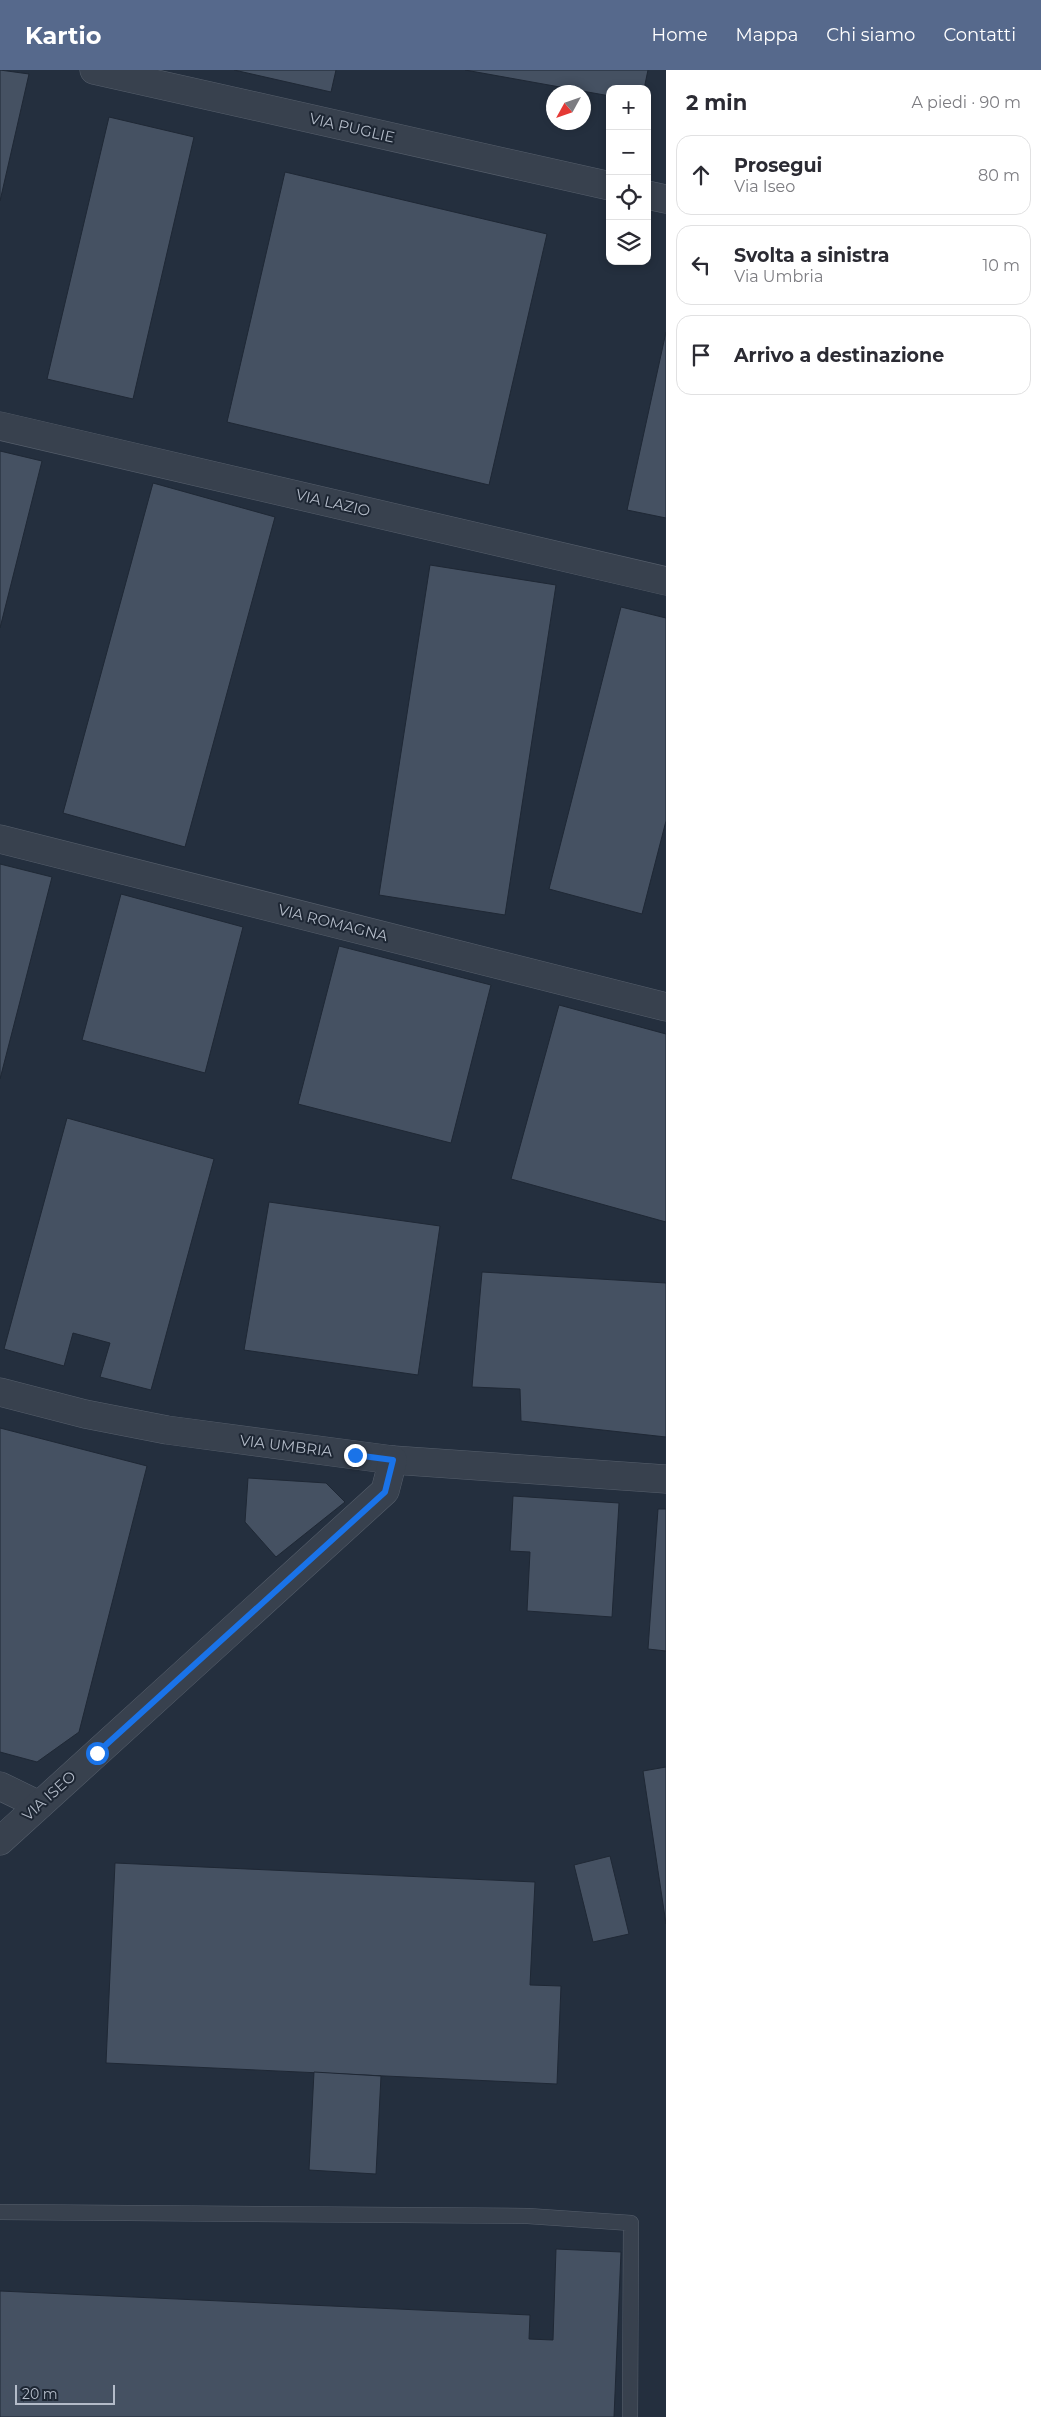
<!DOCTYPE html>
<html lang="it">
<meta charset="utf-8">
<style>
:root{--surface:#fff;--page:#f2f2f3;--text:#2b2b33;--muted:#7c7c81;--line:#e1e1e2;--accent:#56698c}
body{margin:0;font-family:Montserrat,sans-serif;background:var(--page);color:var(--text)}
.controls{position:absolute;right:15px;top:15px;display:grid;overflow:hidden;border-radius:10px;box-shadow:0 2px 8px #0003}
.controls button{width:45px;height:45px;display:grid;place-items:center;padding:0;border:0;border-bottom:1px solid var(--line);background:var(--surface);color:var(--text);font:25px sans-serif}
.compass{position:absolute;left:546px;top:15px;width:45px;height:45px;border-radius:50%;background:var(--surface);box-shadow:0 2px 8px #0003;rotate:230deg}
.scale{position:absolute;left:15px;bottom:12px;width:100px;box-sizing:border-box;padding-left:5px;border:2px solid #b4bcc9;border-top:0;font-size:14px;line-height:18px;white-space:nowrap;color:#b4bcc9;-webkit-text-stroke:4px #1d2633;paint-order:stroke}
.stop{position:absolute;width:15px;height:15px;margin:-11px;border:4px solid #1a73e8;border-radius:50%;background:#fff}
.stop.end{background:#1a73e8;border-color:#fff;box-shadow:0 1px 5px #0008}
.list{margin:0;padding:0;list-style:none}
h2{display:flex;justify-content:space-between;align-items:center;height:65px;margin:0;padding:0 20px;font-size:21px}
h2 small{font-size:16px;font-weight:400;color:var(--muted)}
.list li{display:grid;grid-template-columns:32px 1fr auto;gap:15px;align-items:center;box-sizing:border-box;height:80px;margin:0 10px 10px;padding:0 10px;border:1px solid var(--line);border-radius:15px}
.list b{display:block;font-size:19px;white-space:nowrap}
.list p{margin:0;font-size:16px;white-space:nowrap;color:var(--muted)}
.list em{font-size:16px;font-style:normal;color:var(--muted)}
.icon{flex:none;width:28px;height:28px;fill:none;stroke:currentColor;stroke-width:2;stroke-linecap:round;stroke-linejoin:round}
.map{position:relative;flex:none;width:666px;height:2347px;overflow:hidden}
header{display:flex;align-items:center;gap:30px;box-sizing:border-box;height:70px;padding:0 25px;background:var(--accent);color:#fff}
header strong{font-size:24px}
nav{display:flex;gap:28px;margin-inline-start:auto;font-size:18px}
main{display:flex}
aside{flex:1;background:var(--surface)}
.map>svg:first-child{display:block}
</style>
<header>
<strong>Kartio</strong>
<nav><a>Home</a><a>Mappa</a><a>Chi siamo</a><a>Contatti</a></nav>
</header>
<main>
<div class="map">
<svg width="666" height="2347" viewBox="0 0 666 2347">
<rect width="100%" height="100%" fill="#242f3e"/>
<g fill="#455162" stroke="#1f2835">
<path d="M0 0 29 4 0 131Z"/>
<path d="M234 0H336L331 22Z"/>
<path d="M465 0H648L644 19H610V26Z"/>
<path d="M109 47 194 67 133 329 47 309Z"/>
<path d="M285 102 547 164 489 415 227 352Z"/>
<path d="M666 262V448L627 440Z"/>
<path d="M0 381 42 391 0 558Z"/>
<path d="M153 413 275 447 185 777 63 743Z"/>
<path d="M430 495 556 515 505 845 379 825Z"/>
<path d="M621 537 666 548V751L642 844 549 819Z"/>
<path d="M0 794 52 807 0 1009Z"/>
<path d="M121 824 243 857 205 1003 82 970Z"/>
<path d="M339 876 491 915 451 1073 298 1034Z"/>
<path d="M559 935 666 964V1152L511 1109Z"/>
<path d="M67 1048 214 1089 151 1320 100 1307 110 1273 73 1263 64 1296 4 1279Z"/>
<path d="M269 1132 440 1156 418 1305 244 1280Z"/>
<path d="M482 1202 666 1213V1367L521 1351 520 1319 472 1317Z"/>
<path d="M0 1358 147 1396 79 1662 37 1692 0 1682Z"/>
<path d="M248 1408 326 1413 345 1432 276 1487 245 1452Z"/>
<path d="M513 1426 619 1433 612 1547 527 1541 530 1482 510 1481Z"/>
<path d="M658 1439H666V1581L648 1579Z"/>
<path d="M666 1697V1854L643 1701Z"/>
<path d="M610 1786 629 1864 593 1872 574 1795Z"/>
<path d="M115 1793 535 1812 530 1915 561 1916 557 2014 106 1993Z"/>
<path d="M314 2002 381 2006 376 2104 309 2100Z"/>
<path d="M556 2179 621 2182 614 2347H0V2221L530 2245 529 2269 553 2270Z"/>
</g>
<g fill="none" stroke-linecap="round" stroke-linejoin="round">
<g stroke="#565f6c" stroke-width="16">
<path id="service" d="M0 2142 528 2146 631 2153 630 2347"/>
</g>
<g stroke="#565f6c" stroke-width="29">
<g id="minor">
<path d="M94 0 610 116"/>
<path d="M647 125 666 129"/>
<path d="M0 356 666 511"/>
<path d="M0 769 666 937"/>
<path d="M0 1322 85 1344 167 1360 393 1390 666 1409"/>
<path d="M0 1716 39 1735"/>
<path d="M0 1771 385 1421 393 1390"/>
</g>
</g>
<use href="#service" stroke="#38414e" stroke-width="15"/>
<use href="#minor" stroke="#38414e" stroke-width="28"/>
</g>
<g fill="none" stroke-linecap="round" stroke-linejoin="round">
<path stroke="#1a73e8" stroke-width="6" d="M97 1683 385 1422 393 1390 355 1385"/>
</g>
<g text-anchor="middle" stroke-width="4" stroke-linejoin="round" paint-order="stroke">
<g font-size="15" fill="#b4bcc9" stroke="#1d2633">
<text transform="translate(352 58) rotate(13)" y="5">VIA PUGLIE</text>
<text transform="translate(333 433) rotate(13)" y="5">VIA LAZIO</text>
<text transform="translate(333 853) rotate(14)" y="5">VIA ROMAGNA</text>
<text transform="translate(286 1376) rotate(7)" y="5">VIA UMBRIA</text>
<text transform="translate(49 1726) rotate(-42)" y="5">VIA ISEO</text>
</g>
</g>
</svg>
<div class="controls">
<button>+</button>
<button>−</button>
<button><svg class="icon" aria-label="locate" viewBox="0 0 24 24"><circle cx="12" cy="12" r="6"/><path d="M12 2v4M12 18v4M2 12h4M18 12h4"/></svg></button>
<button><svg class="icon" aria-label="layers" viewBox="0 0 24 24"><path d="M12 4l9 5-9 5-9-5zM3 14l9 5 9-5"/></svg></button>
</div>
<svg class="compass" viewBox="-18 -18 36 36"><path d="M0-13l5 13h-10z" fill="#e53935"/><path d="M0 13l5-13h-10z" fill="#7c7c81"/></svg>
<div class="scale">20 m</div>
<div class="stop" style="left:97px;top:1683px"></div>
<div class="stop end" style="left:355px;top:1385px"></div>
</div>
<aside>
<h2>2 min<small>A piedi · 90 m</small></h2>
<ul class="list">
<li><svg class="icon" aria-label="ahead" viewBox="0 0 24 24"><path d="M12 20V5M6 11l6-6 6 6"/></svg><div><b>Prosegui</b><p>Via Iseo</p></div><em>80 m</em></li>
<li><svg class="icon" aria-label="left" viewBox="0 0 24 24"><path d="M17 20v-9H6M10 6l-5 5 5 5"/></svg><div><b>Svolta a sinistra</b><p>Via Umbria</p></div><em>10 m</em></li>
<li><svg class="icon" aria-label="arrive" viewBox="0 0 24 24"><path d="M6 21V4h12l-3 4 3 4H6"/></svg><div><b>Arrivo a destinazione</b></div></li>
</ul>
</aside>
</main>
